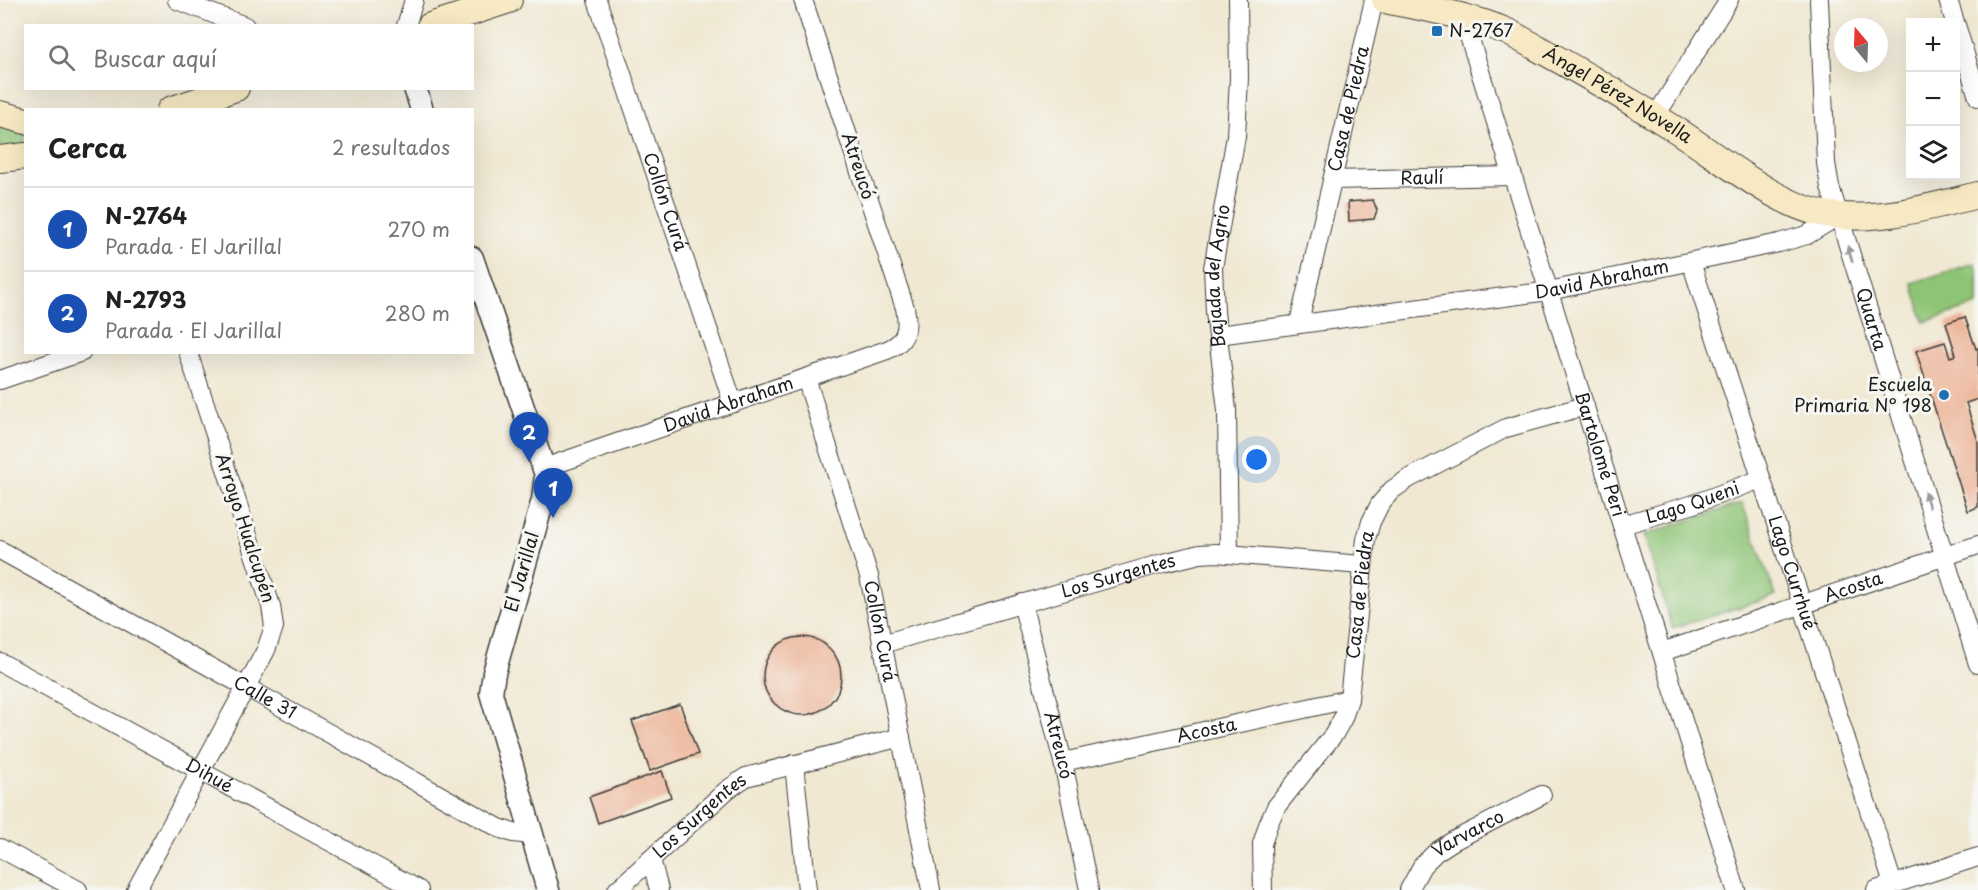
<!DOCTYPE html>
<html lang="es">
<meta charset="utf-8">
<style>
:root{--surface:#fff;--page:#f2f2f2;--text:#202124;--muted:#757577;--line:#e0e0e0;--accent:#1f6fb2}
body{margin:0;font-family:"Playpen Sans",sans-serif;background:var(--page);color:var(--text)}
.controls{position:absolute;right:18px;top:18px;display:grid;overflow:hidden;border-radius:0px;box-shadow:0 6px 24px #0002}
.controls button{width:54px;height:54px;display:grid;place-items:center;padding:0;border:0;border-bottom:2px solid var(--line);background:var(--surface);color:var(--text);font:30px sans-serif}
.compass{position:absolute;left:1834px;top:18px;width:54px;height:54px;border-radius:50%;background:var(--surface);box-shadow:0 6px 24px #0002;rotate:341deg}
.you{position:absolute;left:1257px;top:460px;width:21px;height:21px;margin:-15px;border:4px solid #fff;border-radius:50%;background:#1a73e8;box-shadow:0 0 0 9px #1a73e833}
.badge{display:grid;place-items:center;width:39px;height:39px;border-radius:50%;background:var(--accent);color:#fff;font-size:20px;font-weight:700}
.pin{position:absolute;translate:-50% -50px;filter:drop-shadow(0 2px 3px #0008)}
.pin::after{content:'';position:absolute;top:32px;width:21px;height:18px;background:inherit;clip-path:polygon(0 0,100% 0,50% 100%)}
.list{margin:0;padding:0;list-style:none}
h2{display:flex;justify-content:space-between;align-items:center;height:78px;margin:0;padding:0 24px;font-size:26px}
h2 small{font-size:20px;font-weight:400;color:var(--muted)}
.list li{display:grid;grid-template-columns:39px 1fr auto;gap:18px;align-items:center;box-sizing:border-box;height:84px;padding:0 24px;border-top:2px solid var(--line)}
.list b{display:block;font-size:22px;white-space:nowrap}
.list p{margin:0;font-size:20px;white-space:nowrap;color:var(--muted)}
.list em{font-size:20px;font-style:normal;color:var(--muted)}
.icon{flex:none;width:33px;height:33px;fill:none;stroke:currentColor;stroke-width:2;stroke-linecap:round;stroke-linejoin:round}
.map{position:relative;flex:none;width:1978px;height:890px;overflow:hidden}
.search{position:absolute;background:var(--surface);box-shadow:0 6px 24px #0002;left:24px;top:24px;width:450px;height:66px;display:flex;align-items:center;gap:15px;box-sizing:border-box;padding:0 21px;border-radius:0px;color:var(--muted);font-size:22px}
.panel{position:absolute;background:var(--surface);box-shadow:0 6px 24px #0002;left:24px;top:108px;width:450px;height:246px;border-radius:0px}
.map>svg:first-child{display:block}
</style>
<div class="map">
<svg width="1978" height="890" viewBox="0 0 1978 890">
<rect width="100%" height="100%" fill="#f6f6f2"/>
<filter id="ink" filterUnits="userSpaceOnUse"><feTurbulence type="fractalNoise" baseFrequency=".0167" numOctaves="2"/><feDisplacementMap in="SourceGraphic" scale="12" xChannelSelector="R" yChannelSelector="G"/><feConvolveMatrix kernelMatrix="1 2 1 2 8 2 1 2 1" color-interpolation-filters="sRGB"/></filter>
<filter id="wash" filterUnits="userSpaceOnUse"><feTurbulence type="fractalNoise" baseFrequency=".008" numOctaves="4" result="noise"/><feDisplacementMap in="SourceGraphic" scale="24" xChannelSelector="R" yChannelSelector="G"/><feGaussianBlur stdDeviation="1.35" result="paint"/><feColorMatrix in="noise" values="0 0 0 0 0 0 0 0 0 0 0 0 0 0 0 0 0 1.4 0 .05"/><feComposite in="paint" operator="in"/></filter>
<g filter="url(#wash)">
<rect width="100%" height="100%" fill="#f0e8d2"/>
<g fill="#8ec476" stroke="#557049" stroke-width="1.5">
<path d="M0 122 25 128V150L0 153Z"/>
<path d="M1975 263 1978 273V305L1924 322 1912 283Z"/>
<path d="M1742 503 1776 596 1672 628 1644 535Z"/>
</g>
<g id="blocks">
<g fill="#edb59a">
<path d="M1373 200 1377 210 1374 219 1349 221 1348 202Z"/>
<path d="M1965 317 1976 349 1978 348V399L1966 403 1978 441V507L1968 511 1916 351 1945 342 1950 357 1956 355 1946 323Z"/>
<circle cx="802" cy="676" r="39"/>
<path d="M680 704 698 754 650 771 632 721Z"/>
<path d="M662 771 671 797 598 823 589 797Z"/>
</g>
</g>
</g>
<g filter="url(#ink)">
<use href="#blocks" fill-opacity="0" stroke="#3c3b37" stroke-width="1.5"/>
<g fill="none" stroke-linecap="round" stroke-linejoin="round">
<g stroke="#3c3b37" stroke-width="20">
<g id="minor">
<path d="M177 0 245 26"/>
<path id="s1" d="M597 0 733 403"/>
<path id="s2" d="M1819 0 1826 163 1830 187 1978 664"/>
<path d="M1948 0 1955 22"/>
<path id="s3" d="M1463 17 1736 890"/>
<path d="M1956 25 1978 97"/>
<path d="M406 26 414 0"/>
<path d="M1655 117 1729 0"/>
<path id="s4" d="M1332 180 1513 176"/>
<path id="s5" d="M1691 262 1893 884"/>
<path id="s6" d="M1299 323 1374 0"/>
<path id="s7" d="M1218 335 1549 291 1779 243 1807 235 1838 216"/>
<path id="s8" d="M806 378 869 576 931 890"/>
<path d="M0 380 82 352"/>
<path id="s9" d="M544 468 887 350C907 342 909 327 905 308L803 0"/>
<path id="s10" d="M1622 525 1691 505 1761 479"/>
<path id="s11" d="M0 550 499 828 513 833 532 835"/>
<path id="s12" d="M1229 554 1227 410 1215 312 1213 268 1236 136 1239 78 1238 0"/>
<path id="s13" d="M1022 603 1063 762 1089 890"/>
<path id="s14" d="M882 644 1163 563 1200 554 1216 553 1362 565"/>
<path id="s15" d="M1662 652 1978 545"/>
<path id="s16" d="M0 662 419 890"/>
<path id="s17" d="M1063 762 1349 699"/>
<path d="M794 764 807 890"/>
<path d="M0 848 78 890"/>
<path d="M651 859 659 890"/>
<path d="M136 890 266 650 274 627 271 606 188 352"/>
<path id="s18" d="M617 890 727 790 746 777 901 737"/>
<path id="s19" d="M1263 890 1262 844 1268 825 1276 807 1334 734 1343 718 1349 699 1366 539 1371 522 1380 504 1392 490 1408 479 1506 428 1585 406"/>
<path id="s20" d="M1409 890 1422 866 1436 852 1453 841 1542 795"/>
<path d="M1876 890 1978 857"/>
</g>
</g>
<g stroke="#3c3b37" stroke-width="25">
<g id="tertiary">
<path d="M415 88 422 110"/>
<path d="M472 258 546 475 543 500 494 673 491 693 548 890"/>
</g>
</g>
<g stroke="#3c3b37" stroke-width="28">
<g id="secondary">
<path id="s21" d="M1385 0C1427 9 1469 15 1508 32 1566 63 1623 96 1678 131 1718 157 1780 207 1825 214 1875 223 1929 207 1978 195"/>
<path d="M430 26 509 0"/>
<path d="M170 110 236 88"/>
<path d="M0 114 26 121"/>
<path d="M0 159 26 156"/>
</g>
</g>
<use href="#minor" stroke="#fff" stroke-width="18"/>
<use href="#tertiary" stroke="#fff" stroke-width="22"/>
<use href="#secondary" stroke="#f7e9c3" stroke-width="26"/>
</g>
<defs><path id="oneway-solid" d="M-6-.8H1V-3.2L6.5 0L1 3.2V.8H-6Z" transform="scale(1.5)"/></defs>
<g fill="#999">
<use href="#oneway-solid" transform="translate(1850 254) rotate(-107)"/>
<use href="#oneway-solid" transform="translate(1927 500) rotate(-107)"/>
</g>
</g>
<g fill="#1f6fb2" stroke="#f6f6f2" stroke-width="2">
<rect x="1431" y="25" width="12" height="12" rx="3"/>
<circle cx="1944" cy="395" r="6"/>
</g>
<g text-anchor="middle" stroke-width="6" stroke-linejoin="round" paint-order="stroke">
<g font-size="18" fill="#1c1c1c" stroke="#f6f6f2" text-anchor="start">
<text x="1449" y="37">N-2767</text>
<text x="1932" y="391" text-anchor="end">Escuela<tspan x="1932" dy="21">Primaria N° 198</tspan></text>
</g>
<g font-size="18" fill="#1c1c1c" stroke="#f6f6f2">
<text dy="6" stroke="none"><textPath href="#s21" startOffset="254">Ángel Pérez Novella</textPath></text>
<text dy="6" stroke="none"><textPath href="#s6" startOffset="220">Casa de Piedra</textPath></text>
<text transform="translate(858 166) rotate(72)" y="6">Atreucó</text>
<text dy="6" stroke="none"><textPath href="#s4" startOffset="90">Raulí</textPath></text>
<text dy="6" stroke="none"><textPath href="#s1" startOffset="213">Collón Curá</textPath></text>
<text dy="6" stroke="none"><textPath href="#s12" startOffset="279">Bajada del Agrio</textPath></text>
<text dy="6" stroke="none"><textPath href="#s7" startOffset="388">David Abraham</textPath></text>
<text dy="6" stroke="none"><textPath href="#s2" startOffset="326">Quarta</textPath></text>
<text dy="6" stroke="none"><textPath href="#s9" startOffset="195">David Abraham</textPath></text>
<text dy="6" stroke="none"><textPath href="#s3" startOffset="458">Bartolomé Peri</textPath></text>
<text dy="6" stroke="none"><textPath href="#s10" startOffset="74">Lago Queni</textPath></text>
<text transform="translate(245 528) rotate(72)" y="6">Arroyo Hualcupén</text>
<text transform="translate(522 572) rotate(-74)" y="6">El Jarillal</text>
<text dy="6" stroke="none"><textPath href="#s5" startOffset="327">Lago Currhué</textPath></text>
<text dy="6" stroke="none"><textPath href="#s14" startOffset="246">Los Surgentes</textPath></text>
<text dy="6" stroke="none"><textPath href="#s15" startOffset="202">Acosta</textPath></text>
<text dy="6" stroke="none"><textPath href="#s19" startOffset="322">Casa de Piedra</textPath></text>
<text dy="6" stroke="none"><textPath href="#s8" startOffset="264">Collón Curá</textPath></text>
<text dy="6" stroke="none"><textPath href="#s11" startOffset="303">Calle 31</textPath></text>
<text dy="6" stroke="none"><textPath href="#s17" startOffset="147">Acosta</textPath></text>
<text dy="6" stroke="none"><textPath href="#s13" startOffset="147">Atreucó</textPath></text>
<text dy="6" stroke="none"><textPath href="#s16" startOffset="238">Dihué</textPath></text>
<text dy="6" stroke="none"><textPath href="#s18" startOffset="111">Los Surgentes</textPath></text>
<text dy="6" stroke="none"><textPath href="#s20" startOffset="84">Varvarco</textPath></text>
</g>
</g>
</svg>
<div class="controls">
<button>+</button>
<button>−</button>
<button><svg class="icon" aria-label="layers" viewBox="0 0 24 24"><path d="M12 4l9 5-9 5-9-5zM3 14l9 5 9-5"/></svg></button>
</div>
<svg class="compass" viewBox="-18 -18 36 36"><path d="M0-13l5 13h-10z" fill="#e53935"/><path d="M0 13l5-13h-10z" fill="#757577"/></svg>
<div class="you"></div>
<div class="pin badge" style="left:553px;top:518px;background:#1a4fb4">1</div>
<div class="pin badge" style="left:529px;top:462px;background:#1a4fb4">2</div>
<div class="search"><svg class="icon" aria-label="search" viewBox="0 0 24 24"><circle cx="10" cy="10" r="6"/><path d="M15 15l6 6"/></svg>Buscar aquí</div>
<section class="panel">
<h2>Cerca<small>2 resultados</small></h2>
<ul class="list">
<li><span class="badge" style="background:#1a4fb4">1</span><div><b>N-2764</b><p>Parada · El Jarillal</p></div><em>270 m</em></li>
<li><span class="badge" style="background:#1a4fb4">2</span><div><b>N-2793</b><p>Parada · El Jarillal</p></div><em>280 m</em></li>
</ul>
</section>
</div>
